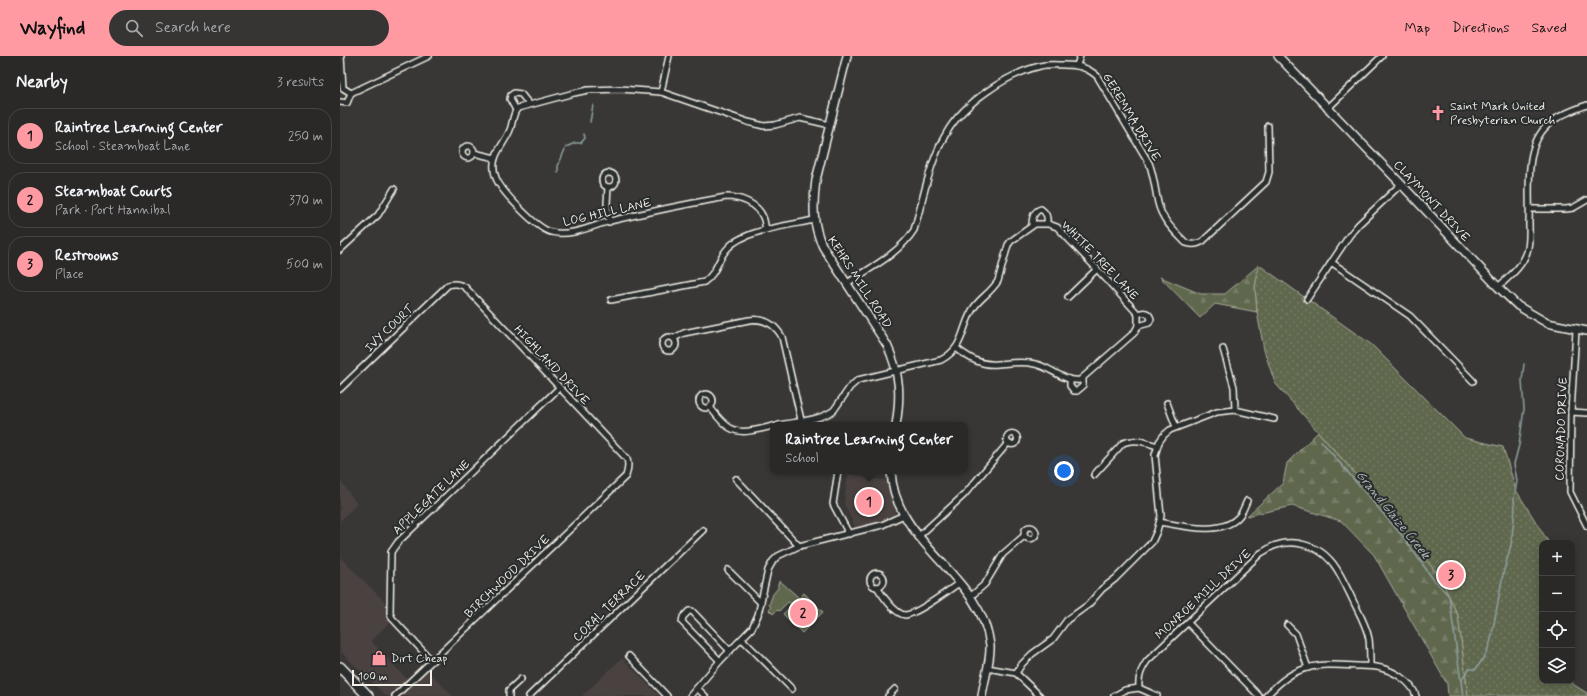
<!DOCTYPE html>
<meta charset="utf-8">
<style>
:root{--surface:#2a2928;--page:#363534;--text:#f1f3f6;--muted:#a5a6a8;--line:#464545;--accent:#ff9aa2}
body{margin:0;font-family:Mynerve,sans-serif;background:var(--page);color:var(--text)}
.controls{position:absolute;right:12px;bottom:12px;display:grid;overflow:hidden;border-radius:8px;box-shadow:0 2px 10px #0003}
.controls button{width:36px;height:36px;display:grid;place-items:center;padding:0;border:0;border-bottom:1px solid var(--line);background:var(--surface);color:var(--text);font:20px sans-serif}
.scale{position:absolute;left:12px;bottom:10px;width:80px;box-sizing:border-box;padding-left:4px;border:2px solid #f4f1e8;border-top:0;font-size:11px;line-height:14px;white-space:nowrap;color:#f4f1e8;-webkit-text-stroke:3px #2a2d2e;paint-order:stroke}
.you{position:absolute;left:724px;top:415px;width:14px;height:14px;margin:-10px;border:3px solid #fff;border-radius:50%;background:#1a73e8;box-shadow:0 0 0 6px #1a73e833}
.badge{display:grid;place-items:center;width:26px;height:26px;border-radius:50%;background:var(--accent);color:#111;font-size:13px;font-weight:700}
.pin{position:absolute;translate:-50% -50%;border:2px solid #fff;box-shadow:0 1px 4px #0006}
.popup{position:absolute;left:430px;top:366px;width:198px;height:52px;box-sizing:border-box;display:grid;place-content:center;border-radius:8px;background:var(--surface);filter:drop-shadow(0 1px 3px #0005);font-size:13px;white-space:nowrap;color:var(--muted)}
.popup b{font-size:15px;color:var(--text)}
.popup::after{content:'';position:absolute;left:50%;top:100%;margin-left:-8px;border:8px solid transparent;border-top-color:var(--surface)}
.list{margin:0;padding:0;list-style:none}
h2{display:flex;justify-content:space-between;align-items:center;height:52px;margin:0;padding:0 16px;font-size:17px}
h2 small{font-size:13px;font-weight:400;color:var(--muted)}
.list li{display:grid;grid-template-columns:26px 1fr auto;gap:12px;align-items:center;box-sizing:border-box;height:56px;margin:0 8px 8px;padding:0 8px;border:1px solid var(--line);border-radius:16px}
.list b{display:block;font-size:15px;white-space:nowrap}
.list p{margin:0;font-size:13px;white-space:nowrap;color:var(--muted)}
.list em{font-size:13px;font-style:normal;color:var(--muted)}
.icon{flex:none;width:22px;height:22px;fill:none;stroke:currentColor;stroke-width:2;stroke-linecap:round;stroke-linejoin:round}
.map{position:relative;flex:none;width:1247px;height:640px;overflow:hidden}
header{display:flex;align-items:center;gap:24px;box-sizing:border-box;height:56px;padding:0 20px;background:var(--accent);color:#111}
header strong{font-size:19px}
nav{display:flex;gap:22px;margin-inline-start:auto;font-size:14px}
.search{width:280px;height:36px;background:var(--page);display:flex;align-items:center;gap:10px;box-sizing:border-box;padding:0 14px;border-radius:22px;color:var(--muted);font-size:15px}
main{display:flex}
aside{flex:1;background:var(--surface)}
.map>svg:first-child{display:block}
</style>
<header>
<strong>Wayfind</strong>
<div class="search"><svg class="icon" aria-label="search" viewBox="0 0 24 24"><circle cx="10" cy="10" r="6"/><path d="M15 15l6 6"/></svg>Search here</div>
<nav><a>Map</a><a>Directions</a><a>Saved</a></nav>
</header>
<main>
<aside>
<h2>Nearby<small>3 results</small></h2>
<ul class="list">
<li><span class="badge">1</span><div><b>Raintree Learning Center</b><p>School · Steamboat Lane</p></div><em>250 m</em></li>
<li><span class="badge">2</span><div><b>Steamboat Courts</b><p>Park · Port Hannibal</p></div><em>370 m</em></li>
<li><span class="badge">3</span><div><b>Restrooms</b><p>Place</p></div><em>500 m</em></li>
</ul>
</aside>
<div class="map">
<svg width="1247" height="640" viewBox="0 0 1247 640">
<defs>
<pattern id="grass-dots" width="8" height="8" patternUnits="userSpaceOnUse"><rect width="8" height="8" fill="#5f674e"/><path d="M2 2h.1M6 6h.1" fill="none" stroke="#777d68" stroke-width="1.8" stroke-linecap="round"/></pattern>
<pattern id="forest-firs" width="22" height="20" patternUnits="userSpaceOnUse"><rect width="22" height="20" fill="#5f674e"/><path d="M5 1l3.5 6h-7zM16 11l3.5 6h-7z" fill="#777d68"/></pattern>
<pattern id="park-crowns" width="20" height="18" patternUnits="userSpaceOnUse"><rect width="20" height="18" fill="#5f674e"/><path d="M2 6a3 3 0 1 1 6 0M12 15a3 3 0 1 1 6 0" fill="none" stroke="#777d68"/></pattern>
</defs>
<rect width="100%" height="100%" fill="#383736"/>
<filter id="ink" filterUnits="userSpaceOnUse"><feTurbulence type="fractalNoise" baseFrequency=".025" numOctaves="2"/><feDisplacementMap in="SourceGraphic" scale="8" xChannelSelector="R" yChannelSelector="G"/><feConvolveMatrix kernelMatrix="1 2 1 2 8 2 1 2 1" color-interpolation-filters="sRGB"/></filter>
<g filter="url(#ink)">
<g fill="#494340">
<path d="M508 418 548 425 556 453 554 459 530 470 516 473 504 448Z"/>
<path d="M0 424 17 448 0 465Z"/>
<path d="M0 490 1 502 47 548 48 559 51 565 31 585 68 624 51 640H46L0 595Z"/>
<path d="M282 602 319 640H242Z"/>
<path d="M87 614 113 640H60L72 628Z"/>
</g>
<path fill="url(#grass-dots)" stroke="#aaac9b" d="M919 209 1032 289 1125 382 1163 391 1176 434 1209 487H1202V625H1231L1234 629 1247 637V640H1128L1118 560 1100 521 1027 431 935 327 924 294 917 256 915 231Z"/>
<g fill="url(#forest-firs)" stroke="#aaac9b">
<path d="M919 209 915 231 917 256 875 248 860 262 820 221 861 238H885Z"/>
<path d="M978 376 1027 431 1100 521 1118 560 1128 640H1108L1107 628 1034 499 1001 465 952 450 907 460 943 427 947 407Z"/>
</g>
<path fill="url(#park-crowns)" stroke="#aaac9b" d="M464 537 483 556 462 577 443 558Z"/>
<g fill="#5f674e" stroke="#aaac9b">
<path d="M440 525 458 541 451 548 448 546 439 555 437 554 433 558 429 554 431 551 429 549 433 538 438 532V527Z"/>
<path d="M462 544 468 550 455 563 449 557Z"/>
<path d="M471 552 477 558 463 571 457 565Z"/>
</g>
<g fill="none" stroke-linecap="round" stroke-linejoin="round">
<g stroke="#90a1a1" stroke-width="1.5">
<path d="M250 66 253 49"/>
<path d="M218 117V110L226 91 235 87H241L245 82 244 78"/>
<path d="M981 385 1064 482 1093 523 1109 540 1123 640"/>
<path d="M1121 625 1129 613H1136L1146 598 1151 584 1163 518 1171 489 1175 453 1174 443 1177 425 1174 408 1179 389 1184 353 1182 325 1184 308"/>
</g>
<g stroke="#f4f1e8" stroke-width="8">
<g id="street">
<path d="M1 0 3 32 11 37"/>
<path d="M737 9 740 0"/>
<path d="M321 36 329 0"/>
<path d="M11 37 89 0"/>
<path d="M0 46 7 47 11 37"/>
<path d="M987 53 1042 0"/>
<path d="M176 54 170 43 171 39 174 37 181 38 189 48"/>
<circle cx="128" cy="96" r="6"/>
<path d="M134 97 155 102"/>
<circle cx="269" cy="124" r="7"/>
<path d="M268 131 267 147 269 166"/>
<path d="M1190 153H1226L1233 152 1247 144"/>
<path d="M692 169C692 162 694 155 701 153 707 157 708 161 707 167"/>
<path d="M426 174C425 170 425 165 423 161 417 147 400 141 386 141 347 148 308 156 270 165 252 170 230 181 211 176 197 173 161 135 156 122 148 101 163 91 170 74 173 67 172 58 178 52L234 37 248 34 280 33 321 36 408 66 424 70 435 69 460 62 490 69"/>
<path d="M0 194 38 159 54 133"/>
<path d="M991 206 1070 260 1133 325"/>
<path d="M507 227C529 213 560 197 574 174 584 141 589 106 607 76 624 47 667 18 700 10 708 8 716 9 724 9 737 9 747 11 757 20L809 107C814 120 815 133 818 147 822 164 834 175 846 187 852 189 857 189 863 185L926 126 929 116 928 70"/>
<path d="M1158 231C1169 221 1182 211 1187 196 1190 187 1189 176 1189 166 1191 133 1181 86 1214 64 1224 57 1236 53 1247 49"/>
<path d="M728 241 757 213"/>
<path d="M967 243 1009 180 1018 169 1061 128"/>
<path d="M271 244 364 226C378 216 377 203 388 192 403 174 452 169 474 164"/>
<path d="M798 258C804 255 809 256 811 263L809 267 798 270"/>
<path d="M1236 274 1231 356 1230 436 1247 470"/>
<circle cx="329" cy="288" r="7"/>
<path d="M334 282 344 277 409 264C424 262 435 268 442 281L461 364"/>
<path d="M883 293 894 331 895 354"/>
<path d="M730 324V330L734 335H737L743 330V322"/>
<path d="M0 333 108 229C115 227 119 228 125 231L287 403C289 409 288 414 286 420L55 640"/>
<circle cx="366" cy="345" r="7"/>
<path d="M827 347 836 371"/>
<path d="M370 351C392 381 399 378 433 370"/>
<path d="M1231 356 1247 357"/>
<path d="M439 369C455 366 482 364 494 354L510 331 518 324 601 304C627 290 620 270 635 250 642 241 652 235 658 225L668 189 671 185 695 168H708L717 171 757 213 798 258V270L794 277 740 324C723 326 711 311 695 308 682 305 670 307 658 308 641 310 629 302 616 292"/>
<circle cx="672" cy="383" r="5.5"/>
<path d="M498 415 493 448 509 478"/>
<path d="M754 419 783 387C795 382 805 386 817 390"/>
<path d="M396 423 459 490"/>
<path d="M820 466C843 470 883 481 900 459 903 455 905 449 907 445"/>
<circle cx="690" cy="477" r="6"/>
<path d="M578 481 624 439 668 387"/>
<path d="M388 514 421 547"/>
<circle cx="537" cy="524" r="7"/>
<path d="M537 531C542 539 555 558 565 559 576 559 609 534 619 527"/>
<path d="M630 541 645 528 663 498 684 480"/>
<path d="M848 567 919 640"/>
<path d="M947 569 956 578 968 612"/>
<path d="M402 583 452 633"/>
<path d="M289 600 327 640"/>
<path d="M92 605 52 562 50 557 51 496 58 486 219 332"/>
<path d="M380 605 342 566 343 561 349 555H352L390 595"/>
<path d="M647 612 676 617 700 640"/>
<path d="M676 617 682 608 692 598 713 583 727 564 748 549 762 533 775 523 812 486 817 475 821 460 815 399 819 386 824 379 830 374 877 356 895 354 934 363"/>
<path d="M357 632 365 640"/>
<path d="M799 632 817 640"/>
<path d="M169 640V634L181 623"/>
<path d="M189 640 363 474"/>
<path d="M350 640 380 605 412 572 418 559 428 514 433 505 438 500 459 490 542 469 564 459"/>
<path d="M548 640 555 633"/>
<path d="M774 640 785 634 799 632C798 621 801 614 807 605L921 497C926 495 931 490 937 489 954 483 978 490 990 504 999 513 1004 527 1010 538 1016 552 1026 567 1029 583 1030 592 1030 601 1030 610"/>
<path d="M926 640C936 630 947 619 961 614 980 607 999 609 1019 610 1026 610 1034 610 1041 612 1054 615 1072 626 1076 640"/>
</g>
</g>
<g stroke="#f4f1e8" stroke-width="10">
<g id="secondary">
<path d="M507 0 476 124C473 148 472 169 483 191L547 289C560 317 561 339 556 369"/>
<path d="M938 0 1061 128 1158 231 1178 250 1207 267 1247 275"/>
<path d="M551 415C554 488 642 519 650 589 651 606 644 623 642 640"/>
</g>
</g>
<g stroke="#f4f1e8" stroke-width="12">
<path id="highway" d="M0 611 28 640"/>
</g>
<use href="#street" stroke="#2a2d2e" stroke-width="5"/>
<use href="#secondary" stroke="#2a2d2e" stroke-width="7"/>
<use href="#highway" stroke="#2a2d2e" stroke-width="9"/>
</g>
</g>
<defs>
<g id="church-bare" transform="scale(1.2)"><path d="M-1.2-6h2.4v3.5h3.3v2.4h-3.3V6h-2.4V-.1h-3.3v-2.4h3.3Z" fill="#ff9aa2" stroke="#2a2d2e" stroke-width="2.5" paint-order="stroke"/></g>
<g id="shop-bare" transform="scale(1.2)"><path d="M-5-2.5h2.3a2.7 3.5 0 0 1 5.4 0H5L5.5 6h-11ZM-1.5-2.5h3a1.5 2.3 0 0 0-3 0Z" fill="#ff9aa2" stroke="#2a2d2e" stroke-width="2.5" paint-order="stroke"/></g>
</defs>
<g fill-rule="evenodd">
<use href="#church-bare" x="1098" y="57"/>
<use href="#shop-bare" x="39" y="602"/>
</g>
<g text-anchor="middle" stroke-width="4" stroke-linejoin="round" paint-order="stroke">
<g font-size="12" fill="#f4f1e8" stroke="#2a2d2e" text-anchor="start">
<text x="1110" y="54">Saint Mark United<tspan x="1110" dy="14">Presbyterian Church</tspan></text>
<text x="51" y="606">Dirt Cheap</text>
</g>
<g font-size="12" fill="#f4f1e8" stroke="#2a2d2e">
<text transform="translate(792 61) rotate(59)" y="4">GEREMMA DRIVE</text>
<text transform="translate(1092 145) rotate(47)" y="4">CLAYMONT DRIVE</text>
<text transform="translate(267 156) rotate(-13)" y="4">LOG HILL LANE</text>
<text transform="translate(760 204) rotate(46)" y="4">WHITE TREE LANE</text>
<text transform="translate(520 226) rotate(57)" y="4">KEHRS MILL ROAD</text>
<text transform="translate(49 272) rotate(-44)" y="4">IVY COURT</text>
<text transform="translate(212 309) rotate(47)" y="4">HIGHLAND DRIVE</text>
<text transform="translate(1221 373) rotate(-88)" y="4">CORONADO DRIVE</text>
<text transform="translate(91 441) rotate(-44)" y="4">APPLEGATE LANE</text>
<text transform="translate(167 520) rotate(-44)" y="4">BIRCHWOOD DRIVE</text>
<text transform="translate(863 538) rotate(-43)" y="4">MONROE MILL DRIVE</text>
<text transform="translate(269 550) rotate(-44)" y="4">CORAL TERRACE</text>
</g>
<g font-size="13" font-style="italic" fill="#a9b5b3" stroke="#2a2d2e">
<text transform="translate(1054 458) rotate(51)" y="5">Grand Glaize Creek</text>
</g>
</g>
</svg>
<div class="controls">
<button>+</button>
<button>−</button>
<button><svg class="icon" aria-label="locate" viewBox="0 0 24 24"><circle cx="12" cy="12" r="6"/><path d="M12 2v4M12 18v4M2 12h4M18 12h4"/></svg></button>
<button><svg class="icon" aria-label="layers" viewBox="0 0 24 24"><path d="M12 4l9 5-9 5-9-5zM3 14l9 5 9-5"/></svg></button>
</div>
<div class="scale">100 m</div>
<div class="you"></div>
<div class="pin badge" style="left:529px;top:446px">1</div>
<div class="popup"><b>Raintree Learning Center</b>School</div>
<div class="pin badge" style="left:463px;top:557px">2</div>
<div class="pin badge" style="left:1111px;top:519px">3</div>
</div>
</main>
